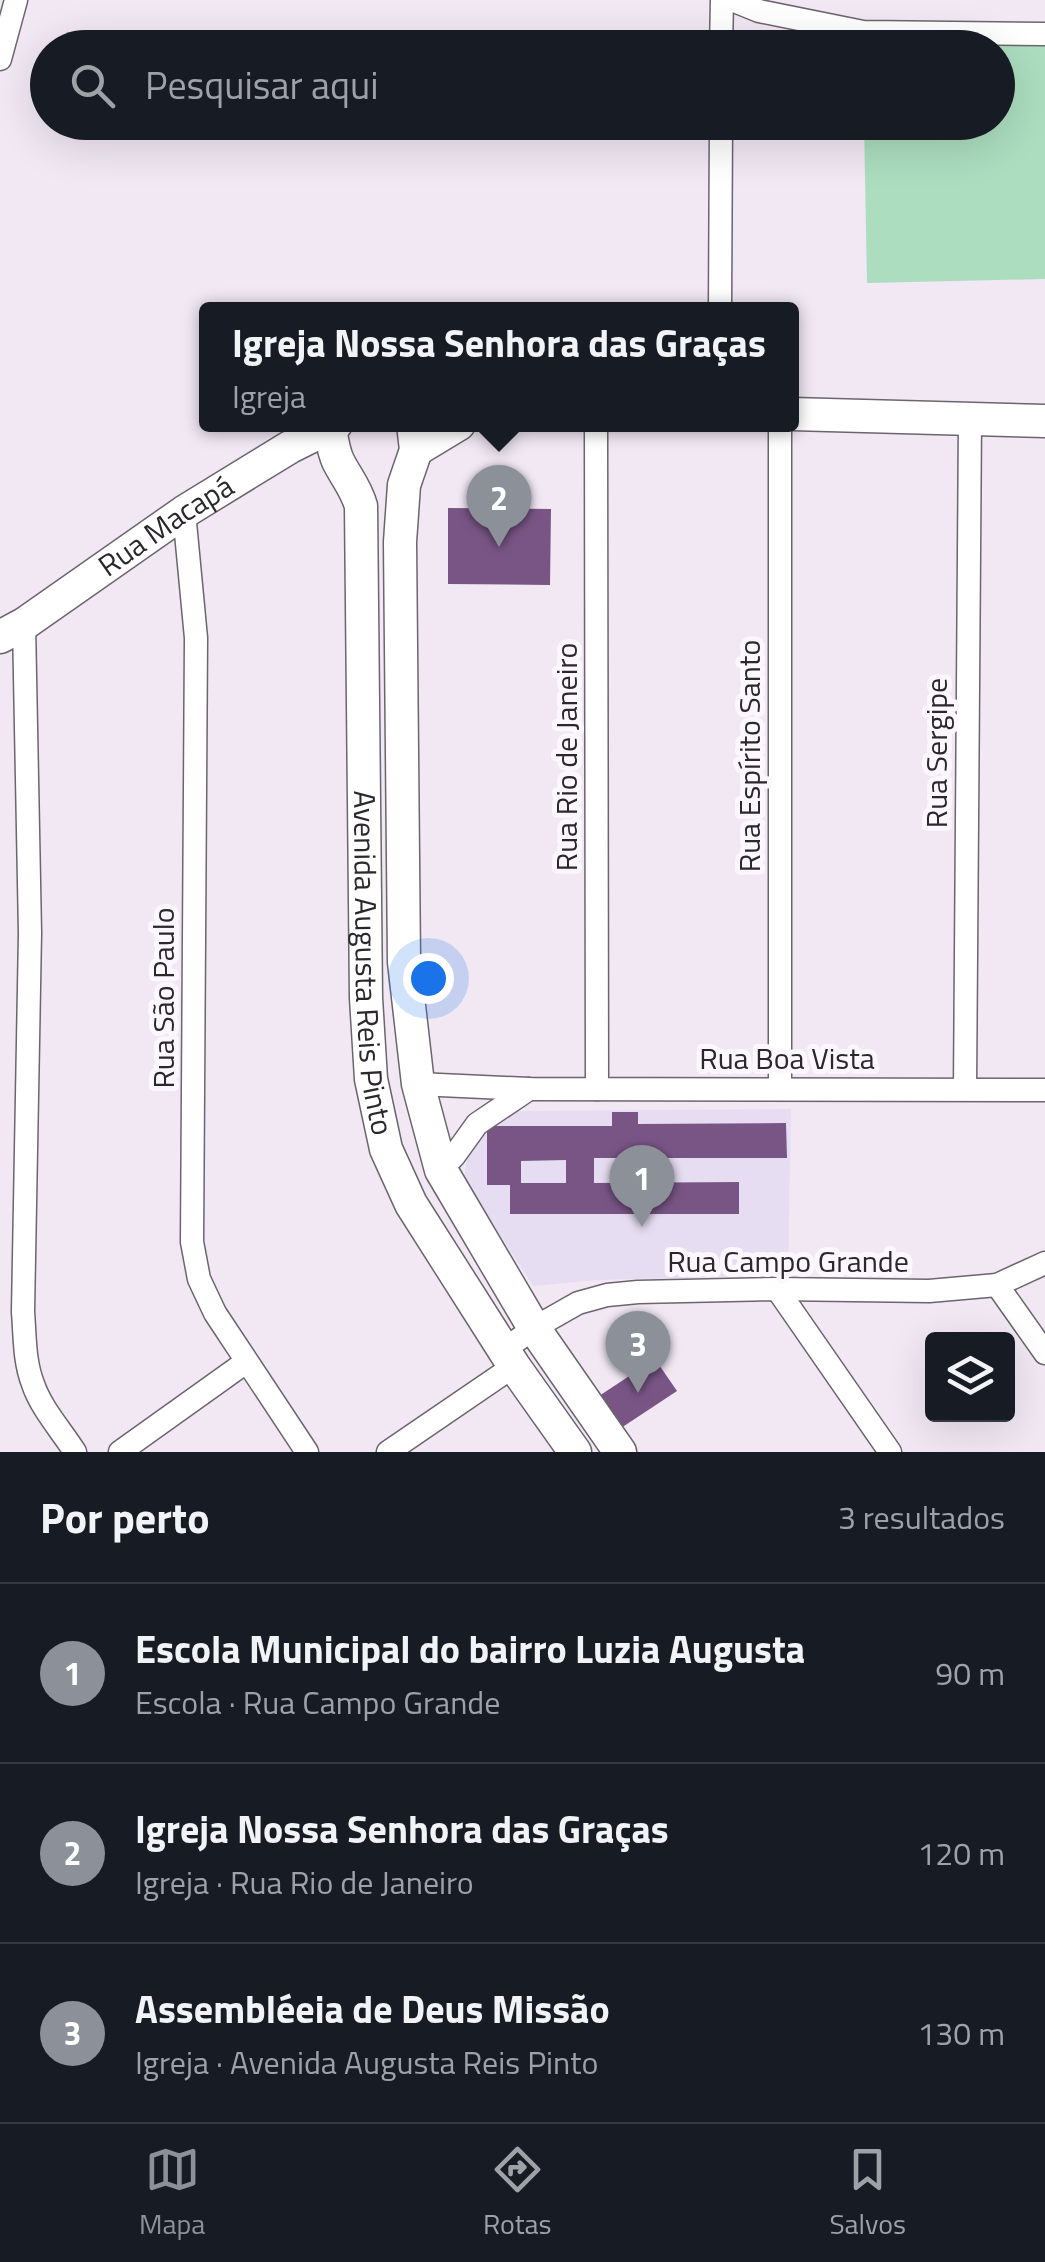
<!DOCTYPE html>
<html lang="pt">
<meta charset="utf-8">
<style>
:root{--surface:#171b24;--page:#242831;--text:#f1f3f6;--muted:#9ea1a6;--line:#363941;--accent:#8c9099}
body{margin:0;font-family:"Titillium Web",sans-serif;background:var(--page);color:var(--text)}
.controls{position:absolute;right:30px;bottom:30px;display:grid;overflow:hidden;border-radius:10px;box-shadow:0 10px 40px #0002}
.controls button{width:90px;height:90px;display:grid;place-items:center;padding:0;border:0;border-bottom:2px solid var(--line);background:var(--surface);color:var(--text);font:50px sans-serif}
.you{position:absolute;left:428px;top:978px;width:35px;height:35px;margin:-25px;border:8px solid #fff;border-radius:50%;background:#1a73e8;box-shadow:0 0 0 15px #1a73e833}
.badge{display:grid;place-items:center;width:65px;height:65px;border-radius:50%;background:var(--accent);color:#fff;font-size:32px;font-weight:700}
.pin{position:absolute;translate:-50% -82px;filter:drop-shadow(0 2px 5px #0008)}
.pin::after{content:'';position:absolute;top:52px;width:35px;height:30px;background:inherit;clip-path:polygon(0 0,100% 0,50% 100%)}
.popup{position:absolute;left:199px;top:302px;width:600px;height:130px;box-sizing:border-box;display:grid;place-content:center;border-radius:10px;background:var(--surface);filter:drop-shadow(0 2px 8px #0005);font-size:32px;white-space:nowrap;color:var(--muted)}
.popup b{font-size:38px;color:var(--text)}
.popup::after{content:'';position:absolute;left:50%;top:100%;margin-left:-20px;border:20px solid transparent;border-top-color:var(--surface)}
.list{margin:0;padding:0;list-style:none}
h2{display:flex;justify-content:space-between;align-items:center;height:130px;margin:0;padding:0 40px;font-size:42px}
h2 small{font-size:32px;font-weight:400;color:var(--muted)}
.list li{display:grid;grid-template-columns:65px 1fr auto;gap:30px;align-items:center;box-sizing:border-box;height:180px;padding:0 40px;border-top:2px solid var(--line)}
.list b{display:block;font-size:38px;white-space:nowrap}
.list p{margin:0;font-size:32px;white-space:nowrap;color:var(--muted)}
.list em{font-size:32px;font-style:normal;color:var(--muted)}
.icon{flex:none;width:55px;height:55px;fill:none;stroke:currentColor;stroke-width:2;stroke-linecap:round;stroke-linejoin:round}
.map{position:relative;flex:none;width:1045px;height:1452px;overflow:hidden}
.search{position:absolute;background:var(--surface);box-shadow:0 10px 40px #0002;left:30px;right:30px;top:30px;height:110px;display:flex;align-items:center;gap:25px;box-sizing:border-box;padding:0 35px;border-radius:55px;color:var(--muted);font-size:38px}
.sheet{height:670px;background:var(--surface)}
nav{display:flex;justify-content:space-around;align-items:center;box-sizing:border-box;height:140px;border-top:2px solid var(--line);background:var(--surface);font-size:28px;color:var(--muted)}
nav a{display:grid;justify-items:center;gap:5px}
nav .on{color:var(--accent)}
.map>svg:first-child{display:block}
</style>
<div class="map">
<svg width="1045" height="1452" viewBox="0 0 1045 1452">
<rect width="100%" height="100%" fill="#f1e8f4"/>
<path fill="#e7ddf2" d="M791 1109 788 1275 599 1280 533 1286 464 1179 467 1157 487 1126 514 1111Z"/>
<path fill="#acddbf" d="M1045 44V279L867 283 864 123 998 122V48L862 47Z"/>
<g fill="#795586" fill-rule="evenodd">
<path d="M448 508 551 509 550 585 448 584Z"/>
<path d="M612 1112H638V1124L786 1123 787 1158H594V1183L739 1182V1214H510V1185H487V1126H612ZM566 1160V1183H521V1161Z"/>
<path d="M655 1359 677 1391 621 1428 599 1396Z"/>
</g>
<g fill="none" stroke-linecap="round" stroke-linejoin="round">
<g stroke="#6c646f" stroke-width="25">
<g id="street">
<path d="M732 0 759 11 863 32 1045 34"/>
<path d="M721 48 722 0"/>
<path d="M0 59 16 0"/>
<path d="M720 310 721 122"/>
<path d="M596 424 597 1089"/>
<path d="M184 512 196 638 192 1242 199 1279 215 1313 307 1452"/>
<path d="M24 624 30 933 23 1312C25 1336 24 1361 33 1384 41 1408 61 1430 75 1452"/>
<path d="M418 1084 529 1089 1045 1090"/>
<path d="M780 1089V424"/>
<path d="M965 1089 970 419"/>
<path d="M441 1170 454 1156 477 1124 529 1089"/>
<path d="M997 1285 1045 1353"/>
<path d="M777 1289 890 1452"/>
<path d="M504 1350 534 1328 578 1303 607 1295 638 1292 777 1289 929 1291 997 1285 1045 1263"/>
<path d="M120 1452 246 1362"/>
<path d="M388 1452 514 1366"/>
</g>
</g>
<g stroke="#6c646f" stroke-width="35">
<g id="secondary">
<path d="M792 414 1045 421"/>
<path d="M413 424 416 450 404 485 400 542 404 962 418 1084 441 1170 534 1328 620 1452"/>
<path id="s1" d="M330 428C332 439 333 450 338 461 346 477 356 488 361 506L366 998 371 1079 386 1149 411 1204 514 1366 575 1452"/>
<path d="M416 450 459 424"/>
<path id="s2" d="M0 637 24 624 184 512 290 447 336 424"/>
</g>
</g>
<use href="#street" stroke="#fff" stroke-width="22"/>
<use href="#secondary" stroke="#fff" stroke-width="32"/>
</g>
<g text-anchor="middle" stroke-width="10" stroke-linejoin="round" paint-order="stroke">
<g font-size="30" fill="#2b282c" stroke="#fcf7fe">
<text dy="10" stroke="none"><textPath href="#s2" startOffset="200">Rua Macapá</textPath></text>
<text transform="translate(937 753) rotate(-90)" y="10">Rua Sergipe</text>
<text transform="translate(750 756) rotate(-90)" y="10">Rua Espírito Santo</text>
<text transform="translate(567 757) rotate(-90)" y="10">Rua Rio de Janeiro</text>
<text dy="10" stroke="none"><textPath href="#s1" startOffset="542">Avenida Augusta Reis Pinto</textPath></text>
<text transform="translate(164 998) rotate(-90)" y="10">Rua São Paulo</text>
<text x="787" y="1069">Rua Boa Vista</text>
<text x="788" y="1272">Rua Campo Grande</text>
</g>
</g>
</svg>
<div class="controls">
<button><svg class="icon" aria-label="layers" viewBox="0 0 24 24"><path d="M12 4l9 5-9 5-9-5zM3 14l9 5 9-5"/></svg></button>
</div>
<div class="you"></div>
<div class="pin badge" style="left:642px;top:1227px">1</div>
<div class="pin badge" style="left:499px;top:547px">2</div>
<div class="popup"><b>Igreja Nossa Senhora das Graças</b>Igreja</div>
<div class="pin badge" style="left:638px;top:1393px">3</div>
<div class="search"><svg class="icon" aria-label="search" viewBox="0 0 24 24"><circle cx="10" cy="10" r="6"/><path d="M15 15l6 6"/></svg>Pesquisar aqui</div>
</div>
<section class="sheet">
<h2>Por perto<small>3 resultados</small></h2>
<ul class="list">
<li><span class="badge">1</span><div><b>Escola Municipal do bairro Luzia Augusta</b><p>Escola · Rua Campo Grande</p></div><em>90 m</em></li>
<li><span class="badge">2</span><div><b>Igreja Nossa Senhora das Graças</b><p>Igreja · Rua Rio de Janeiro</p></div><em>120 m</em></li>
<li><span class="badge">3</span><div><b>Assembléeia de Deus Missão</b><p>Igreja · Avenida Augusta Reis Pinto</p></div><em>130 m</em></li>
</ul>
</section>
<nav>
<a class="on"><svg class="icon" aria-label="map" viewBox="0 0 24 24"><path d="M3 6l6-2 6 2 6-2v14l-6 2-6-2-6 2zM9 4v14M15 6v14"/></svg>Mapa</a>
<a><svg class="icon" aria-label="directions" viewBox="0 0 24 24"><path d="M12 3l9 9-9 9-9-9zM9 14v-3h6M13 9l2 2-2 2"/></svg>Rotas</a>
<a><svg class="icon" aria-label="saved" viewBox="0 0 24 24"><path d="M7 4h10v16l-5-4-5 4z"/></svg>Salvos</a>
</nav>
